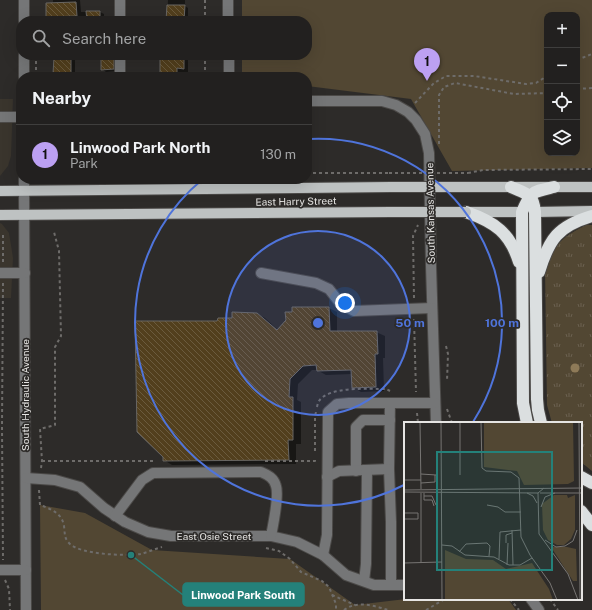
<!DOCTYPE html>
<meta charset="utf-8">
<style>
:root{--surface:#22201f;--page:#2e2d2c;--text:#f1f3f6;--muted:#a2a3a4;--line:#3f3e3d;--accent:#bca0f2}
body{margin:0;font-family:"Public Sans",sans-serif;background:var(--page);color:var(--text)}
.controls{position:absolute;right:12px;top:12px;display:grid;overflow:hidden;border-radius:8px;box-shadow:0 4px 16px #0002}
.controls button{width:36px;height:36px;display:grid;place-items:center;padding:0;border:0;border-bottom:1px solid var(--line);background:var(--surface);color:var(--text);font:20px sans-serif}
.you{position:absolute;left:345px;top:303px;width:14px;height:14px;margin:-10px;border:3px solid #fff;border-radius:50%;background:#1a73e8;box-shadow:0 0 0 6px #1a73e833}
.badge{display:grid;place-items:center;width:26px;height:26px;border-radius:50%;background:var(--accent);color:#111;font-size:13px;font-weight:700}
.pin{position:absolute;translate:-50% -33px;filter:drop-shadow(0 1px 2px #0008)}
.pin::after{content:'';position:absolute;top:21px;width:14px;height:12px;background:inherit;clip-path:polygon(0 0,100% 0,50% 100%)}
.list{margin:0;padding:0;list-style:none}
h2{display:flex;justify-content:space-between;align-items:center;height:52px;margin:0;padding:0 16px;font-size:17px}
h2 small{font-size:13px;font-weight:400;color:var(--muted)}
.list li{display:grid;grid-template-columns:26px 1fr auto;gap:12px;align-items:center;box-sizing:border-box;height:60px;padding:0 16px;border-top:1px solid var(--line)}
.list b{display:block;font-size:15px;white-space:nowrap}
.list p{margin:0;font-size:13px;white-space:nowrap;color:var(--muted)}
.list em{font-size:13px;font-style:normal;color:var(--muted)}
.icon{flex:none;width:22px;height:22px;fill:none;stroke:currentColor;stroke-width:2;stroke-linecap:round;stroke-linejoin:round}
.map{position:relative;flex:none;width:592px;height:610px;overflow:hidden}
.search{position:absolute;background:var(--surface);box-shadow:0 4px 16px #0002;left:16px;top:16px;width:296px;height:44px;display:flex;align-items:center;gap:10px;box-sizing:border-box;padding:0 14px;border-radius:16px;color:var(--muted);font-size:15px}
.panel{position:absolute;background:var(--surface);box-shadow:0 4px 16px #0002;left:16px;top:72px;width:296px;height:112px;border-radius:16px}
.map>svg:first-child{display:block}
</style>
<div class="map">
<svg width="592" height="610" viewBox="0 0 592 610">
<defs>
<pattern id="grass-tufts" width="24" height="20" patternUnits="userSpaceOnUse"><rect width="24" height="20" fill="#524733"/><path d="M3 7l-1-3M5 7V3M7 7l1-3M15 17l-1-3M17 17v-4M19 17l1-3" fill="none" stroke="#6b6150"/></pattern>
<pattern id="building-back-hatch" width="6" height="6" patternUnits="userSpaceOnUse"><rect width="6" height="6" fill="#523f1d"/><path d="M-1 5l2 2M0 0l6 6M5-1l2 2" fill="none" stroke="#6b5b3e"/></pattern>
</defs>
<rect width="100%" height="100%" fill="#2d2b29"/>
<g fill="#3a352d">
<path d="M0 99H13L11 156 8 166 0 176Z"/>
<path d="M0 223 2 224 9 233 11 245 13 258 11 298H0Z"/>
</g>
<path fill="url(#grass-tufts)" d="M586 225H592V471L581 462V423H552L547 405 545 267C557 242 561 238 586 225Z"/>
<g fill="#524733" fill-rule="evenodd">
<path d="M242 0H592V168L452 171 411 99 307 86V77H242V55H307V21H242ZM547 15H577V153H547Z"/>
<path d="M40 505 85 513 152 550 290 559 355 605 406 599H508L516 610H41Z"/>
</g>
<g fill="#0007">
<path d="M53 0H80L81 12H100L104 14V21H53V19L47 17 53 3Z"/>
<path d="M168 0H185V6L188 8V21H167Z"/>
<path d="M55 55H75V77H54Z"/>
<path d="M102 55H118L117 71 106 72 102 69Z"/>
<rect x="161" y="55" width="27" height="22"/>
<path d="M329 308 337 312V332H376L385 336V358H383L384 391 361 392 353 387 352 374 326 375 317 370H312L298 384 297 400 301 402V444H296V464L172 465 164 460 218 322 257 314 265 318 278 330Z"/>
</g>
<g fill="url(#building-back-hatch)" stroke="#686663">
<path d="M76 2 77 16 46 17V3Z"/>
<path d="M167 5H185L184 21H166Z"/>
<path d="M86 11H100V21H87Z"/>
<path d="M101 55H114V69L101 70Z"/>
<path d="M160 55H184V69L177 68V77H160Z"/>
<path d="M54 57 71 58V74H53Z"/>
<path d="M292 307H329L330 331H377L378 354H375L376 387 352 388 351 370 317 371 316 365 303 366 290 379 289 397H293V440H288L289 460 163 461V457L137 432 135 321H217L218 318H232V312L257 313 277 330 286 320 285 312H292Z"/>
</g>
<g fill="none" stroke-linecap="round" stroke-linejoin="round">
<g stroke="#4b4947" stroke-width="12">
<g id="minor">
<path d="M24 0V21"/>
<path d="M120 0V21"/>
<path d="M228 0V21"/>
<path d="M24 55V77"/>
<path d="M120 55V77"/>
<path d="M229 55V77"/>
<path d="M307 101H382L396 105 408 112 416 120 425 134 429 153 431 266 436 423"/>
<path d="M0 117H21"/>
<path d="M24 179 26 610"/>
<path d="M0 273H25"/>
<path d="M261 273 316 283 329 289 340 303 354 311 432 308"/>
<path d="M390 403 389 469 391 522V585"/>
<path d="M356 471V427L363 420H390"/>
<path d="M327 477 339 471 389 469"/>
<path d="M26 478 55 480 80 487 104 508 125 522 148 532 171 536H271L297 542 323 555 346 575 374 585H405"/>
<path d="M115 516 142 480 153 473 261 472C268 475 274 478 276 486 279 495 273 526 271 536"/>
<path d="M323 555 327 535 328 412 337 404 349 403H435"/>
<path d="M0 570H26"/>
<path d="M364 581 366 564 367 470"/>
<path d="M531 599 539 610"/>
</g>
</g>
<g stroke="#4b4947" stroke-width="12">
<g id="major">
<path d="M466 187H592"/>
<path d="M0 191 391 187"/>
<path d="M470 212H522"/>
<path d="M535 212 592 211"/>
<path d="M0 215 391 212"/>
</g>
</g>
<g stroke="#4b4947" stroke-width="14">
<g id="highway">
<path d="M511 187C527 194 533 193 535 212L537 399 538 410 541 423"/>
<path d="M466 212C495 222 510 233 519 262"/>
<path d="M539 272C549 239 558 226 592 216"/>
<path d="M527 423 523 403 522 212C531 191 532 192 554 187"/>
<path d="M581 477 592 483"/>
<path d="M581 511 592 525"/>
</g>
</g>
<g stroke="#6e6c6a" stroke-width="2" stroke-dasharray="3 3" stroke-linecap="butt">
<path d="M205 0V21"/>
<path d="M36 55V77"/>
<path d="M205 55V77"/>
<path d="M577 60 592 54"/>
<path d="M577 89 592 88"/>
<path d="M415 103 434 83 446 76H474L526 84 536 83 547 76"/>
<path d="M439 144V95L444 87 455 83 514 94 547 93"/>
<path d="M307 173H389"/>
<path d="M468 173 483 170 592 169"/>
<path d="M3 262V235"/>
<path d="M3 283 2 427 3 560"/>
<path d="M414 298 413 236 418 225"/>
<path d="M414 319 416 392"/>
<path d="M446 346 448 354 447 381"/>
<path d="M317 407C317 407 318 402 319 401 329 386 369 389 386 389L390 391"/>
<path d="M447 409 452 423"/>
<path d="M417 413 418 423"/>
<path d="M315 451V416L316 412"/>
<path d="M42 461H153"/>
<path d="M265 461H315V459"/>
<path d="M41 468 42 461 40 429 55 425V347L61 336 59 251 54 232"/>
<path d="M39 490 40 505C51 509 62 513 64 526 65 533 64 538 69 543 79 555 127 556 141 554 148 552 155 549 162 547"/>
<path d="M266 548 279 551 290 559 301 572 322 581 329 587 336 604V610"/>
<path d="M5 580 9 589 10 610"/>
<path d="M332 595 355 605"/>
<path d="M510 599 519 610"/>
<path d="M550 599 558 610"/>
<path d="M344 610C357 600 375 606 388 610"/>
<path d="M426 610 445 599"/>
</g>
<use href="#minor" stroke="#757677" stroke-width="10"/>
<use href="#major" stroke="#bec2c2" stroke-width="10"/>
<use href="#highway" stroke="#dbdfe0" stroke-width="12"/>
<g stroke="#4b4947" stroke-width="12" stroke-linecap="butt">
<g id="major-bridge">
<path d="M391 187H466"/>
<path d="M391 212H466"/>
</g>
</g>
<path stroke="#6e6c6a" stroke-width="2" stroke-dasharray="3 3" stroke-linecap="butt" d="M389 173H468"/>
<use href="#major-bridge" stroke="#bec2c2" stroke-width="10"/>
</g>
<circle fill="#8e7a58" cx="575" cy="368" r="4.5"/>
<circle cx="318" cy="323" r="92" fill="#4f74db" fill-opacity=".12"/>
<g fill="none" stroke="#4f74db" stroke-width="2">
<circle cx="318" cy="323" r="92"/>
<path d="M404 485A184 184 0 0 1 203 179M308 139A184 184 0 0 1 473 422"/>
</g>
<g text-anchor="middle" stroke-width="3.5" stroke-linejoin="round" paint-order="stroke">
<g font-size="10" fill="#e6e5e3" stroke="#2d2b29">
<text transform="translate(296 201) rotate(-1)" y="4">East Harry Street</text>
<text transform="translate(430 213) rotate(-91)" y="4">South Kansas Avenue</text>
<text transform="translate(25 395) rotate(-90)" y="4">South Hydraulic Avenue</text>
<text x="214" y="540">East Osie Street</text>
</g>
</g>
<g transform="translate(404 422)">
<rect width="178" height="178" fill="#2d2b29"/>
<path d="M150 73H163L164 76 171 73V108L167 117 160 123H153L144 118 139 108 138 82ZM147 125H163L172 127 173 159H169Z" fill="#524733"/>
<path d="M80 0H169L170 59 164 62 120 63 113 49 80 45ZM41 128 62 137 89 138 102 147 128 141 145 167 149 178H41Z" fill="#524733"/>
<path fill="none" stroke="#777573" stroke-width="1" d="M16 0 17 67M37 0 38 178M56 0V53M77 0 78 46 82 49 107 50 115 56 117 115 126 133 146 161 153 178M175 0 176 178M17 52 32 53M0 58H17M17 61 31 60V53M140 66 134 71 135 112 164 152 174 178M0 68 178 66M0 70 134 71M17 71V141M20 71V78H28L30 84M123 71 129 74 133 81M136 71H178M20 74H28L32 83M83 83 94 85 101 90H117M137 85 141 75 151 71M0 91H14V97H0M108 108 109 143M141 118 152 125 161 124 169 119 173 108M102 121V113L108 111M38 123 48 124 61 133 90 135 105 143H116L128 136M55 130 62 122 83 121 86 124 85 134M95 137 96 110 117 108M0 141 38 140M103 143 104 121"/>
<path fill="#24817a" fill-opacity="0.15" stroke="#24817a" stroke-width="2" d="M33 30H148V148H33Z"/>
<rect width="178" height="178" fill="none" stroke="#e6e5e3" stroke-width="2"/>
</g>
<circle cx="318" cy="323" r="6" fill="#4f74db" stroke="#2d2b29" stroke-width="2"/>
<g font-size="12" text-anchor="middle" font-weight="bold" fill="#4f74db" stroke="#2d2b29" stroke-width="3.5" stroke-linejoin="round" paint-order="stroke">
<text x="410" y="327">50 m</text>
<text x="502" y="327">100 m</text>
</g>
<path fill="none" stroke="#24817a" stroke-width="1.5" d="M131 555L183 595"/>
<circle fill="#24817a" stroke="#2d2b29" stroke-width="1.5" cx="131" cy="555" r="4"/>
<rect fill="#24817a" stroke="#24817a" stroke-width="1.5" x="183" y="583" width="121" height="23" rx="4"/>
<g font-size="11" text-anchor="middle" font-weight="bold" fill="#fff">
<text x="243" y="599">Linwood Park South</text>
</g>
</svg>
<div class="controls">
<button>+</button>
<button>−</button>
<button><svg class="icon" aria-label="locate" viewBox="0 0 24 24"><circle cx="12" cy="12" r="6"/><path d="M12 2v4M12 18v4M2 12h4M18 12h4"/></svg></button>
<button><svg class="icon" aria-label="layers" viewBox="0 0 24 24"><path d="M12 4l9 5-9 5-9-5zM3 14l9 5 9-5"/></svg></button>
</div>
<div class="you"></div>
<div class="pin badge" style="left:427px;top:81px">1</div>
<div class="search"><svg class="icon" aria-label="search" viewBox="0 0 24 24"><circle cx="10" cy="10" r="6"/><path d="M15 15l6 6"/></svg>Search here</div>
<section class="panel">
<h2>Nearby<small></small></h2>
<ul class="list">
<li><span class="badge">1</span><div><b>Linwood Park North</b><p>Park</p></div><em>130 m</em></li>
</ul>
</section>
</div>
